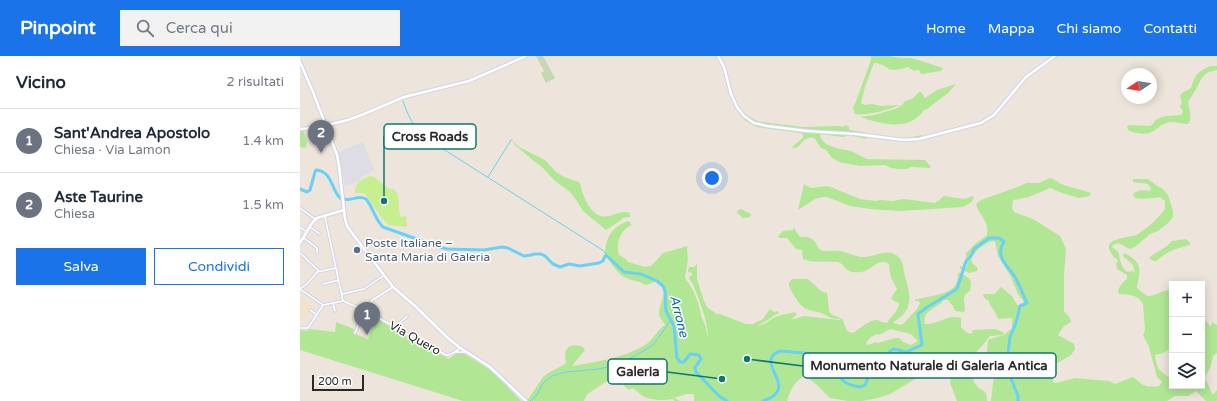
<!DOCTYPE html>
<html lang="it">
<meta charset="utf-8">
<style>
:root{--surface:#fff;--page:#f2f2f3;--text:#1f2937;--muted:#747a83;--line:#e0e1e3;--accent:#1a73e8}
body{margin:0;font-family:"Varela Round",sans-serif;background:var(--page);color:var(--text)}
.controls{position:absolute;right:12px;bottom:12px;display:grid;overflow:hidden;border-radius:0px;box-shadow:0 2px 10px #0003}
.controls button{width:36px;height:36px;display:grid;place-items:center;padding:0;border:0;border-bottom:1px solid var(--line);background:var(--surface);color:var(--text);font:20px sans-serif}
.compass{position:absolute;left:821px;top:12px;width:36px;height:36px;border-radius:50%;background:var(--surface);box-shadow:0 2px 10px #0003;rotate:258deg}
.scale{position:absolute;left:12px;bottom:10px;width:52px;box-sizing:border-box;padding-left:4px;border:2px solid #2a2a2a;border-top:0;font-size:11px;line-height:14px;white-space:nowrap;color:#2a2a2a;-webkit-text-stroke:3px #fff;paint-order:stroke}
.you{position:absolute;left:412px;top:122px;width:14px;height:14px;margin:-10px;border:3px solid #fff;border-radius:50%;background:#1a73e8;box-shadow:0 0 0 6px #1a73e833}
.badge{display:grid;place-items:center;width:26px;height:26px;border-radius:50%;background:var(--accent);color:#fff;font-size:13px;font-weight:700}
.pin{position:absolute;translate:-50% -33px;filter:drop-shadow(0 1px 2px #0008)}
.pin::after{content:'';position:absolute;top:21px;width:14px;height:12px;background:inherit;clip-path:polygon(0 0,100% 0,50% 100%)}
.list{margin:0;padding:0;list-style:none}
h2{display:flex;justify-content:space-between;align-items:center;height:52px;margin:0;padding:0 16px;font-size:17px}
h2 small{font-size:13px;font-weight:400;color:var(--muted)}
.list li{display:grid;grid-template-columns:26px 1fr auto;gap:12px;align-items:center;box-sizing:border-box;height:64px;padding:0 16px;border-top:1px solid var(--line)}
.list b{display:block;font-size:15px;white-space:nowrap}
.list p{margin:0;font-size:13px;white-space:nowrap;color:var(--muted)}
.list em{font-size:13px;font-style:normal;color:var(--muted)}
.actions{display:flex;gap:8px;padding:12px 16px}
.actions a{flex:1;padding:9px 0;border:1px solid var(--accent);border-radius:0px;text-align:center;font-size:14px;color:var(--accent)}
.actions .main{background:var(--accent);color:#fff}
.icon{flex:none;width:22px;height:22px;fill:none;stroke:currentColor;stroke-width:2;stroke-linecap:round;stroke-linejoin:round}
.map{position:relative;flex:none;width:917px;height:345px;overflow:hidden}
header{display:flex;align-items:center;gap:24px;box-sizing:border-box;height:56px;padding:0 20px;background:var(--accent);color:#fff}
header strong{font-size:19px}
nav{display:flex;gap:22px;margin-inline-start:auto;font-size:14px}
.search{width:280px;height:36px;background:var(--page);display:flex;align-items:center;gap:10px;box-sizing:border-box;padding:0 14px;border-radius:0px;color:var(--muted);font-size:15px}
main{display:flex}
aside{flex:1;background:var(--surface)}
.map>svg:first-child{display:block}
</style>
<header>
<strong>Pinpoint</strong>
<div class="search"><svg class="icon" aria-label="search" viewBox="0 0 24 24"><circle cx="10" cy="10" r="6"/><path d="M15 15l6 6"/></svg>Cerca qui</div>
<nav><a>Home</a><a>Mappa</a><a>Chi siamo</a><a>Contatti</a></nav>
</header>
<main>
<aside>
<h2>Vicino<small>2 risultati</small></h2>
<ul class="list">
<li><span class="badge" style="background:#6b7280">1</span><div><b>Sant'Andrea Apostolo</b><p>Chiesa · Via Lamon</p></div><em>1.4 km</em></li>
<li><span class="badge" style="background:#6b7280">2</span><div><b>Aste Taurine</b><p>Chiesa</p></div><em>1.5 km</em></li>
</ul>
<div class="actions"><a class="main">Salva</a><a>Condividi</a></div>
</aside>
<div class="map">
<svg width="917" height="345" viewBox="0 0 917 345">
<rect width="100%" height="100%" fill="#ede5db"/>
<path fill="#dedce5" d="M63 86 74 114 59 122 60 125 45 130 38 96Z"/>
<path fill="#f0e3c9" d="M0 241 13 250 4 263 0 260Z"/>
<g fill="#b1e794" fill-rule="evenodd">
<path d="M571 0H590L601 2H612L643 12 641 15 621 18 619 14 614 15 608 11C602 13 595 15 589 13 587 12 585 10 583 9 581 9 579 8 577 7H574L565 31 561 47 565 49 572 48 581 50 599 49C591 54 564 60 555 58L553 52 556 45 571 4Z"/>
<path d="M910 10H917V14C901 17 902 23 895 35 893 39 890 42 888 46 889 53 893 62 888 68 883 68 877 66 872 66 856 67 857 81 837 77 833 76 831 76 828 74L827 70 830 69 850 70C854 68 854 65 857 63 865 59 872 60 880 59L882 58 883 55 880 51 882 46 880 40 882 37 891 32C895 18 898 16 910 10Z"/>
<path d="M656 28 648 37 627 53 624 54C609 76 582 68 560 61L574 59 595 53 602 49 605 45 612 43 619 36H621L625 42 637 34Z"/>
<path d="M445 58 455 64 461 66 503 71 540 70 543 71 546 69 549 71V74C567 76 585 82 603 82 609 82 616 80 622 79V81L601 83 571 79 565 83 549 79 543 81 521 78 520 80 523 85 526 88 536 92 551 95 567 103 625 104 631 111 629 112 611 111 607 113H599L591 112 585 109 560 110 539 106 532 102 526 94 521 92 515 83C513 82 511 81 509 82 501 83 501 93 492 92L493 90 503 82V79L501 77 457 71 444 64Z"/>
<path d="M0 74H3L7 87 6 91 4 92 0 91Z"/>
<path d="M212 84 219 91 245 104 255 115 264 121 279 126C281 129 281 132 282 135 284 141 287 148 291 153 305 170 317 152 330 157V161L323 162 321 164 306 174 283 155 277 145 270 136 254 124 241 110 235 106 215 89Z"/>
<path d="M750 122C755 123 757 126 761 128 771 132 781 133 791 137L789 140 779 142 762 137 750 132 729 141 713 144 712 152 714 156 733 163 760 180 766 193 764 220V255L770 262 771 266 764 270 758 279 774 288 775 293 771 299 754 309 753 326 756 327 775 322 809 325 815 328 833 321C842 329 846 332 859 330L862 326 857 321 849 291 843 279 845 274 843 248C838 238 829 239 819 238L818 236C819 230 823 226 827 223V219L817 213 816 208 818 204C814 202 812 199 810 195 803 181 832 182 838 178 849 171 857 163 865 153V145L860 141 844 143 835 142 833 138C838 133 843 134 850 135L851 132 848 128 833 126V123H848L856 129 863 133 868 139 873 155V161L868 167 858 175 850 178 835 191 830 193 818 187 813 189 812 191C823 199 817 197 821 207 822 211 825 214 827 216L833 215 835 218 833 209 823 200 824 197C834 202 841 207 839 219 839 224 837 227 837 232L847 240C856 240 863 233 872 234V292L863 297 855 299C856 304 856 309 860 314 866 321 874 321 870 331L878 330H902V325L905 323 908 328 912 338H914L917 334V345H906L896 335 888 340H875L867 345H691L693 327 696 314 686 304 688 284 693 282 704 279 712 272V262L699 263C696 261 697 259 695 256 692 251 690 251 689 245L684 242 683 239 684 238H694L701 231 712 240 717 249H722L724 246 718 238 711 221 698 200 695 185C686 185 675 195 671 203L673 208 678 212 677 215 669 217 660 213V210L665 211 667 210 666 200V197L675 188 687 179C689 163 680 162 676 148L681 144 720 130 726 127H739Z"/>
<path d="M504 128 511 132 527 130 533 132 560 143 576 145 580 144 592 145 604 143 635 147 644 140 664 143 673 140 674 141C673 147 667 149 662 151L601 155 570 153 550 150 527 141H522L515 143 498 154Z"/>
<path d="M441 153 451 158V159L450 161 443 162 437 157 438 154Z"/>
<path d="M329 165 332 169C321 173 315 187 319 199L326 203 328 206 345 211 351 210 363 197 388 190 387 192 388 203 385 222 393 234 398 247 402 262 406 271 407 281C410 270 398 241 393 228L390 224 389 221 392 219V217L388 216V214L389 211H394L397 208V223L404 245 407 251 417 258H420L446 268H453L463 263 470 253 474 256 478 255 479 257C474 259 471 262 466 265 463 267 460 268 457 270 468 268 469 263 478 260 483 258 489 258 494 256L497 258 491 264 504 260 539 264 542 262 547 275 552 277C560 274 567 263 578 264 581 265 583 267 587 267 591 260 598 256 599 247L594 245 591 242 597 233C591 222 590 221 589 208 577 201 572 215 561 216 542 218 547 208 537 206 525 204 515 208 503 203L502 194 496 193 487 182H480L478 180 483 175 493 174 494 171C502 188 502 177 512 183 516 185 517 190 519 193 524 197 534 194 540 195 547 196 554 200 561 201 571 202 584 194 594 198 604 202 603 212 605 221 608 232 612 241 607 253 604 259 599 262 594 266V267L600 269 603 268 617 253 620 247 618 245H615V244C631 238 660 241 658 216L669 222 671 226 670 235C659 241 667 247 664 256L655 255 653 250 648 244H644C638 252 621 255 625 268 639 269 646 258 661 262V271L666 276 671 278 673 274 695 273 705 277 702 279 690 280C687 283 685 287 682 290 671 302 670 299 672 317 673 321 673 326 676 329 682 336 687 332 687 345H657L650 327 651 314 649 309 638 307 624 321 617 322 590 338 578 342 562 345H548L530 342 518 330 506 320C495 323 490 335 487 345H394V338H387L374 342 380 345H375L372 343C364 345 350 344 343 340 339 338 337 334 332 332L329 334 319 325 310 323 289 337 286 340 284 345H227L243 321 248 317 265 308 266 306C263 292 269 286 283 291L285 294 272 310C297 306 323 302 345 289 353 284 357 274 365 269 363 265 359 262 359 257 359 248 369 233 360 226H355L346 229C338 224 331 225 324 221 316 216 311 206 304 198 306 195 305 193 306 189 308 177 317 168 329 165ZM590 273 611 278 618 285 611 289 603 286 599 282H595L577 287 576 286 568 289 566 287C571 280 573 279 581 278 584 277 587 274 590 273Z"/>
<path d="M886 183 890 187V189C874 193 868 195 856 205H854L849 202 854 198 867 190 872 185Z"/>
<path d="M492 223H508L521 235 527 237C528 242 528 255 531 258 533 260 538 260 540 262L539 263C531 263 528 260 521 257 517 255 513 256 509 254 500 252 493 238 489 230V227Z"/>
<path d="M902 260 911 271 912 266 917 269V297L913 300C912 308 909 315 904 322H902Z"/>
<path d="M75 262 149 303 157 297H163L190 314 200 323 221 345H163L0 294V274L7 275 9 273 35 276 36 266 54 273 53 277 68 283 73 270 72 269Z"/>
</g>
<path fill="#c4d8b1" d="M236 0H243L255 22 246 27 241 17 244 15Z"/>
<g fill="#c7ef8f">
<path d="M71 120 74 121 88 132 95 134C101 142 97 152 101 161L106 160 107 171 88 169 81 161 66 139 63 137H55C54 129 62 121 71 120Z"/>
<path d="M64 258 74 263 71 268 61 264Z"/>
</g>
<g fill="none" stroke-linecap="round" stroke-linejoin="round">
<g stroke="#68d1f5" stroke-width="1">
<path d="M103 45C106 55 114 72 121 79L304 195 307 199"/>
<path d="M188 121 211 84H212"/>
<path d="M230 345 237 339 243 327 252 320 265 316 299 313 315 309 335 300 353 289 371 264"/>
</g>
<g stroke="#68d1f5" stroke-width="3">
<path d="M0 133 7 136 10 134 15 116 16 114C32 115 31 133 40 142 53 147 56 138 66 143 73 151 75 164 83 171L139 191 147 193 184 194 202 191 208 192 224 200 231 199 234 198H241L245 200 253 208 260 211 269 208 280 210 299 207 303 205 305 200H307L324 216 341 218 357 225 363 230 365 235 366 255 374 270 377 302 380 306H384L390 298 399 299 401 303 395 311 396 316 419 340 427 345"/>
<path d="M463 345C503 332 451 306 480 295L526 299C536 304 535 322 548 328 552 330 557 330 561 331L565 329 571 315 584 307 590 295 594 293 606 296 622 289 618 258 626 252 657 233 666 205 671 200 674 193 689 182H699L704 186C694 200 708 210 715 221 720 230 723 239 727 247L720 250 716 267 710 281 707 306 708 315 718 340V345"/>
</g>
<g stroke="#d0d4e4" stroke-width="3.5">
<g id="street">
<path d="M0 152 15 163"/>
<path d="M25 161 43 245"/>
<path d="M0 171 7 176"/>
<path d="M10 171 20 178"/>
<path d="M4 182 17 192V197"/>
<path d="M0 197 19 215"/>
<path d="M23 228 39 224"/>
<path d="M42 238 64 233 83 220"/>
<path d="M33 247 35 255"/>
<path d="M23 249 0 233 8 227 17 216 36 212"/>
<path d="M10 254 17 259"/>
<path d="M66 255 71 245 93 231"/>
<path d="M96 271 107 260"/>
<path d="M0 272H8L23 249 43 245 66 255 146 299C152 300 156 294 161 292"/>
<path d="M55 277 64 254"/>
<path d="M155 296H165"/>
</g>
</g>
<g stroke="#d0d4e4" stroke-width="4.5">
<g id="secondary">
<path d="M418 0 424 11 431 38 437 51 444 60 454 67 467 70 507 75 556 78 604 84 619 83 681 67 694 59 726 21 755 0"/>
<path d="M0 6 13 36 37 99 39 110 45 163 47 170 52 177 93 231 115 250 148 282 159 291 190 311 226 345"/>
<path d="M0 73 15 72 48 64 64 58 104 41 169 25 226 0"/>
<path d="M0 187 12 167 17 162 44 154"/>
</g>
</g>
<use href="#street" stroke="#fff" stroke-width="1.5"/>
<use href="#secondary" stroke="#fff" stroke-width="2.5"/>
</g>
<circle fill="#5c6f8a" stroke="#fff" stroke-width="1.5" cx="57" cy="194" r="4"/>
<g text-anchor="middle" stroke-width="3" stroke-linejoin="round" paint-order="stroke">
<g font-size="12" fill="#4e5e75" stroke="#fff" text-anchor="start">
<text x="65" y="191">Poste Italiane –<tspan x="65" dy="14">Santa Maria di Galeria</tspan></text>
</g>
<g font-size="12" fill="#2a2a2a" stroke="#fff">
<text transform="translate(115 282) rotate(29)" y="4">Via Quero</text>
</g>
<g font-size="13" font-style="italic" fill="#066da2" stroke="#fff">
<text transform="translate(380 260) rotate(76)" y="5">Arrone</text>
</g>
</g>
<path fill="none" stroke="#0f766e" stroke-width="1.5" d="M84 145L84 80M447 303L503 310M422 323L367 316"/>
<g fill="#0f766e" stroke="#fff" stroke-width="1.5">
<circle cx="84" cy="145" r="4"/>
<circle cx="447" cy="303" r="4"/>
<circle cx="422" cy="323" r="4"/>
</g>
<g fill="#fff" stroke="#0f766e" stroke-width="1.5">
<rect x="84" y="68" width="92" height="25" rx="4"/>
<rect x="503" y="297" width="253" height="25" rx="4"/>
<rect x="308" y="303" width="59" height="25" rx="4"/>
</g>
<g font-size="13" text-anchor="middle" font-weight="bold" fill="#2a2a2a">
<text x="130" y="85">Cross Roads</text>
<text x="629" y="314">Monumento Naturale di Galeria Antica</text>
<text x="338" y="320">Galeria</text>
</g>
</svg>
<div class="controls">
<button>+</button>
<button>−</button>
<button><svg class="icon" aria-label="layers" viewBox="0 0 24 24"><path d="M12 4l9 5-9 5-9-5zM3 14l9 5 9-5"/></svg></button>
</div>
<svg class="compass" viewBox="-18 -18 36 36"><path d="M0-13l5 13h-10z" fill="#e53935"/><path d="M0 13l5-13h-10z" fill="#747a83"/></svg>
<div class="scale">200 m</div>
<div class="you"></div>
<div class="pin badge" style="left:67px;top:279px;background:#6b7280">1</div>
<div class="pin badge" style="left:21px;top:97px;background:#6b7280">2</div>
</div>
</main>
